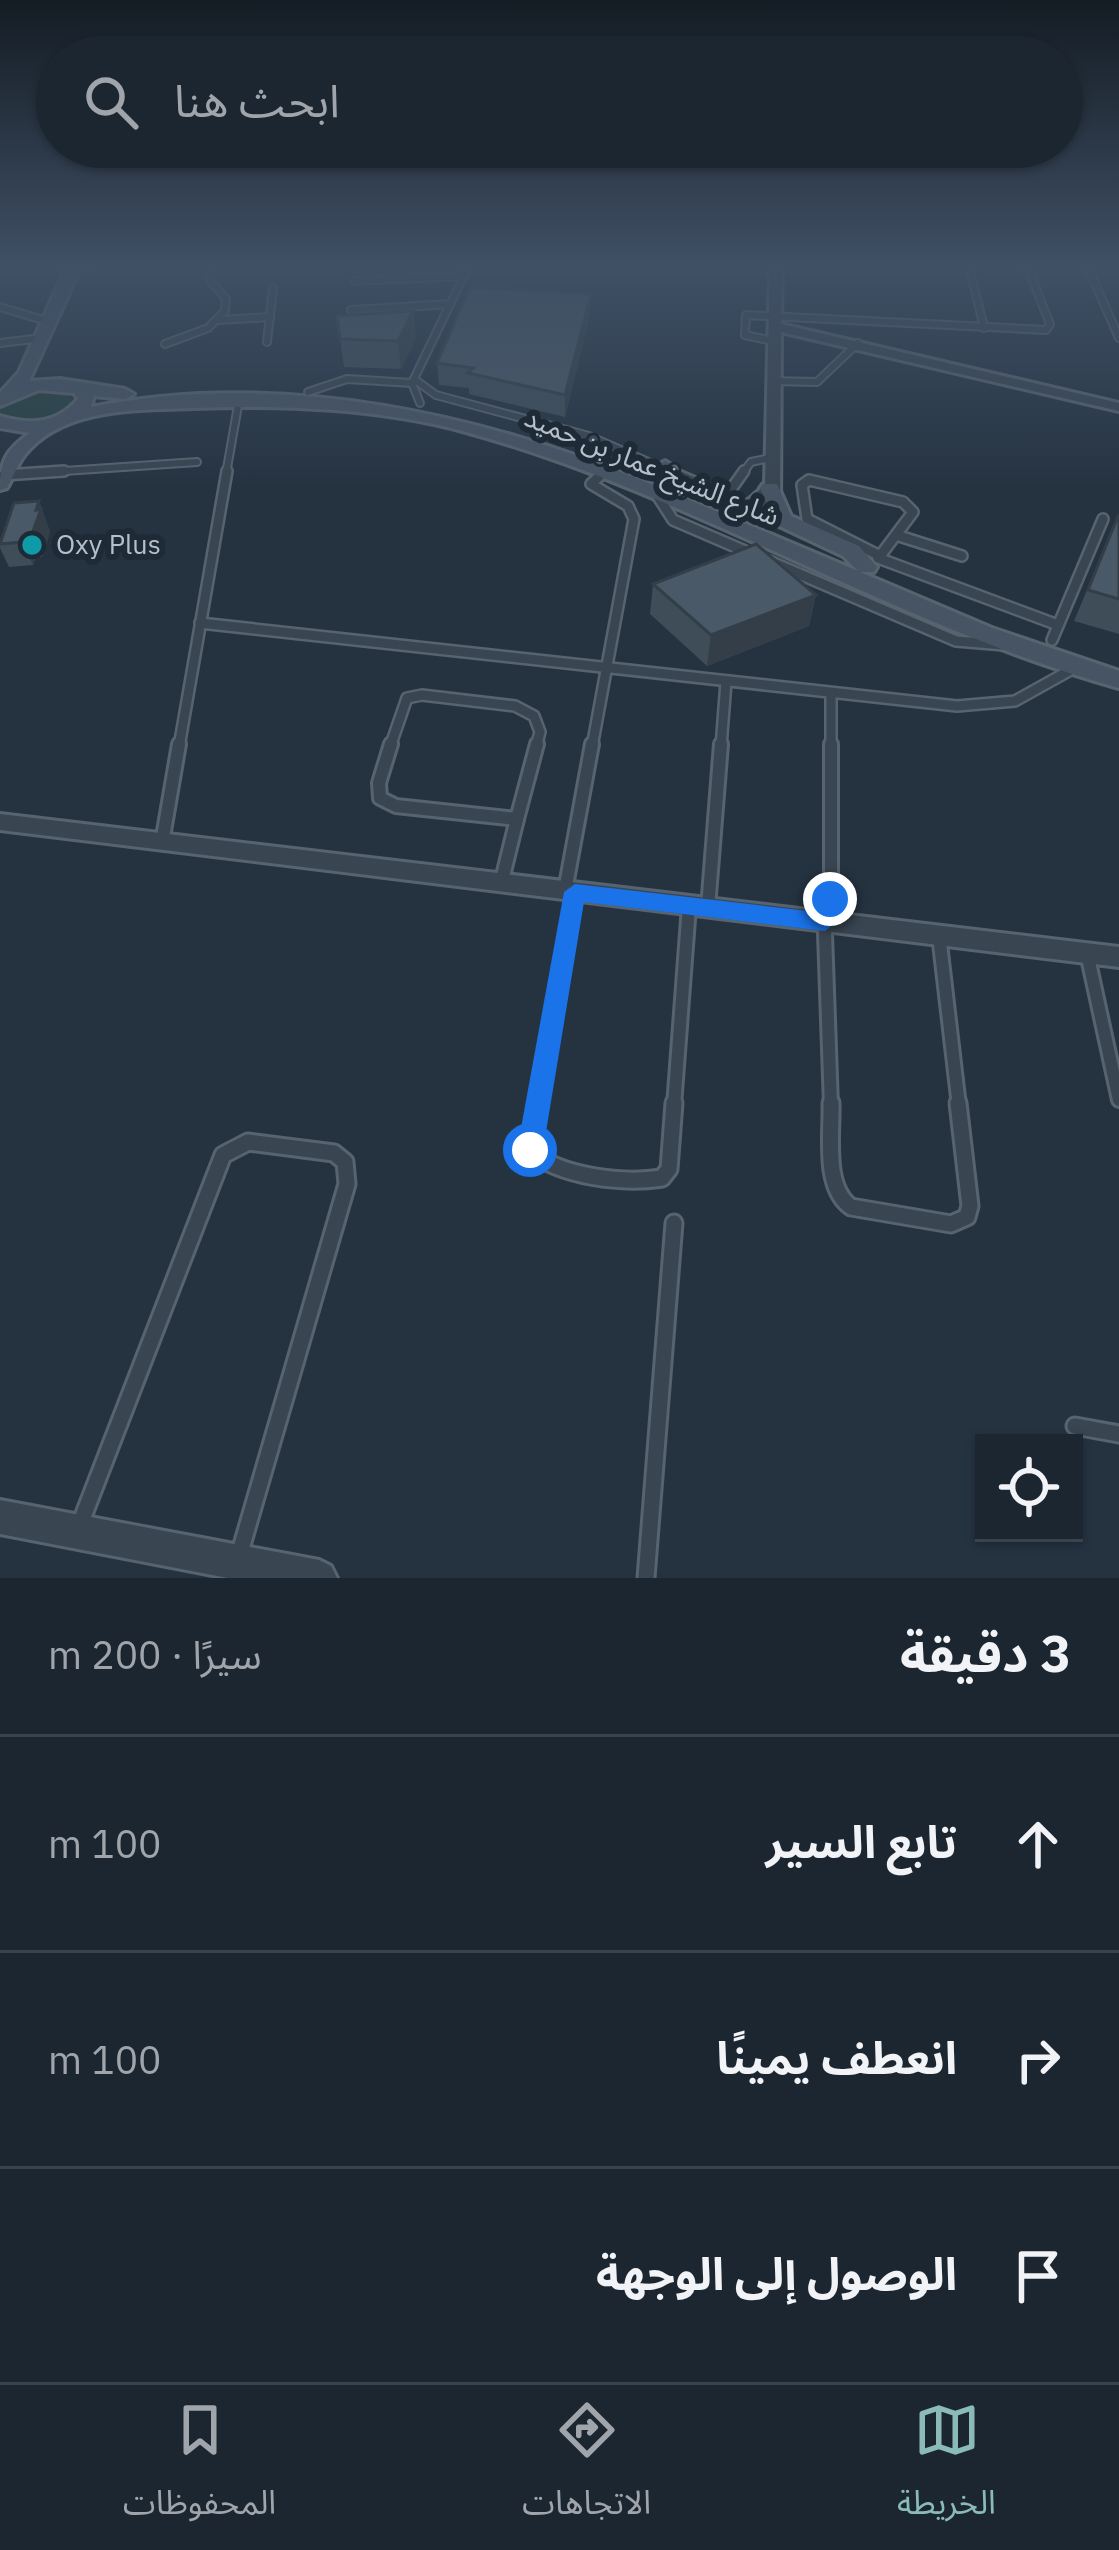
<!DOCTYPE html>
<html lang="ar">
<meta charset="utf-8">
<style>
:root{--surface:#1c2631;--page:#29323d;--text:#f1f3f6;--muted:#a0a5ab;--line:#3a434d;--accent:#8bbbb9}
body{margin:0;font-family:"IBM Plex Sans","Noto Sans Arabic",sans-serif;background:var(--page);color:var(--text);direction:rtl}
.controls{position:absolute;right:36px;bottom:36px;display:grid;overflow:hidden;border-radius:0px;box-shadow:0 3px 9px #0004}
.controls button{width:108px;height:108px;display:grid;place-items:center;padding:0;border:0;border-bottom:3px solid var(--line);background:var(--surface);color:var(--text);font:60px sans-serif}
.stop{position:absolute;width:36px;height:36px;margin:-27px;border:9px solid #1a73e8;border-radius:50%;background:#fff}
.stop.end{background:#1a73e8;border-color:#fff;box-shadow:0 3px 12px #0008}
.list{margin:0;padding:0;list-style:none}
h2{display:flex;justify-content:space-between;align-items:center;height:156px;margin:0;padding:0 48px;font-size:51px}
h2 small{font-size:39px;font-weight:400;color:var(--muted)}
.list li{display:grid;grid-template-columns:78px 1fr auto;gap:36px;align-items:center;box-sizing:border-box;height:216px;padding:0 48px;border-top:3px solid var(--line)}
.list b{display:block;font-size:45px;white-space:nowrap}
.list em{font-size:39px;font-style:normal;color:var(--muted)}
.icon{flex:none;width:66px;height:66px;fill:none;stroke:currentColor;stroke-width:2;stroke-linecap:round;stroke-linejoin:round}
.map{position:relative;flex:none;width:1119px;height:1578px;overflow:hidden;direction:ltr}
.search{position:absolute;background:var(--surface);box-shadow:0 3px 9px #0004;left:36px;right:36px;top:36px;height:132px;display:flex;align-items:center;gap:30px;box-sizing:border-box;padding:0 42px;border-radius:66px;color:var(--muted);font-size:45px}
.sheet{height:804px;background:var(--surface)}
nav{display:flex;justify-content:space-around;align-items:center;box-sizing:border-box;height:168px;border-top:3px solid var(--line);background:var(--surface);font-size:33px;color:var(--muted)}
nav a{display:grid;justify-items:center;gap:6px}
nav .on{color:var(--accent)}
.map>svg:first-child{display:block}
</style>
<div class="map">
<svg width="1119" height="1578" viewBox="0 0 1119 1578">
<rect width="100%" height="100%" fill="#253341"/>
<path fill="#274142" d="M59 389 74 399 73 407 51 421H0V402L25 391Z"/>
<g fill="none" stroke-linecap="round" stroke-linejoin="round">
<g stroke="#57636e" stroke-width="10">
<g id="lane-far3">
<path d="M969 265 984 328"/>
<path d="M1087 265 1119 338"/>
<path d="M91 268 96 265"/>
<path d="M354 281 464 276"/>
<path d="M0 307 50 322"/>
<path d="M351 310 450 304"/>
<path d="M219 320 270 317"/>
<path d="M773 341 745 335 746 315 1046 330 1050 324 1029 271 1021 265"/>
<path d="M267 342 273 288"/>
<path d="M0 343 42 338"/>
<path d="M165 344 208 328 225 311 226 299 209 279 211 265"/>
<path d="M414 379 436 395 589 436 676 474"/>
<path d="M772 381 817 382 858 343"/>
<path d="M308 392 347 379 412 383"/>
<path d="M420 403 412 383 469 265"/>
<path d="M20 474 197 462"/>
<path d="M226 474 239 400"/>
<path d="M742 474 751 462 770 458"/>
</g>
</g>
<g stroke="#57636e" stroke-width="14">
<g id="lane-far2">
<path d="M669 471 710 489 732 488 744 471"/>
<path d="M4 475 64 471"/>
<path d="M809 480 903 502 913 512 880 556 807 519 802 485Z"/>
<path d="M657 495 673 520 752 554"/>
<path d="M896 535 962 556"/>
<path d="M878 558 1058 625"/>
<path d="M769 561 956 641 1004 645"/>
<path d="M200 623 957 706 1015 701 1076 667"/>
<path d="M1052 640 1103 519"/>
<path d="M831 693V747"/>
<path d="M179 747 227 471"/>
<path d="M390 747 407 698 422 695 515 706 534 716 540 732 536 747"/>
<path d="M592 747 634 519 628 506 591 484 604 472"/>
<path d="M721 747 726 682"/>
</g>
</g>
<g stroke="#57636e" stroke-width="18">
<g id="lane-far1">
<path d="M391 744 379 783 380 798 396 806 517 819 537 744"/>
<path d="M831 744V888L825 934 831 1106"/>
<path d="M162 843 179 744"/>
<path d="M501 884 517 819"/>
<path d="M565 891 592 744"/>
<path d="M708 908 721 744"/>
<path d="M939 935 959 1106"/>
<path d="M1087 953 1119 1100"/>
<path d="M538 1106 575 893"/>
<path d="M674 1106 689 906"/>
</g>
</g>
<g stroke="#57636e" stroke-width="21">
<g id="lane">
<path d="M538 1103 530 1151C561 1177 623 1184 662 1178L669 1169 674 1103"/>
<path d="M831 1103C832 1135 823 1187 851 1207L951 1224 967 1217 970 1206 958 1103"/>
<path d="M1075 1426 1119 1434"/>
<path d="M79 1527 223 1155 248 1142 334 1153 345 1162 347 1184 238 1559"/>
<path d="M646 1578 674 1223"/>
</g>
</g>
<g stroke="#57636e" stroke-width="6">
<g id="street">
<path d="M770 265H782L781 324 1119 403V411L781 332 780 508 755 525 747 520 764 506V502L752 510 714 509V503L748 500 765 485Z"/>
<path d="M0 814 1119 947V967L0 830Z"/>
<path d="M0 1500 319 1560 331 1566 337 1578H228L0 1534Z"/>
</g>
</g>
<g stroke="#57636e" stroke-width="6">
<path id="secondary" d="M67 265H82L29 381 60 379 125 389 134 394 125 399 94 396 91 407C284 369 485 414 663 489L655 467 665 461 675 467 681 486 668 491 858 571 843 556 775 524 760 488 763 484H777L791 516 859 546 877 567 874 572H860L992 628 1119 671V688C893 625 692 494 466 432 379 408 284 405 194 408 139 410 62 407 24 456 17 465 13 478 7 488L0 490C0 461 6 450 30 433L0 428V416C30 425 57 424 78 399L74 393 39 390 0 406V393L19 372Z"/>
</g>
<use href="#lane-far3" stroke="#394551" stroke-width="6"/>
<use href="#lane-far2" stroke="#394551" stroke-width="9"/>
<use href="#lane-far1" stroke="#394551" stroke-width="12"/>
<use href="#lane" stroke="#394551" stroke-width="15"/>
<use href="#street" fill="#394551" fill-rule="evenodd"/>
<use href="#secondary" fill="#475464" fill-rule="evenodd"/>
</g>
<g fill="#3f4d59">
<path d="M413 311 416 339 401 369 344 367 337 316Z"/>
<path d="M590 315 565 417 469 394V388L439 385 437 363Z"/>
<path d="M39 501 50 532 42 557H36L33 565 9 567 0 548V540Z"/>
<path d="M1118 516 1119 517V634L1074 621Z"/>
<path d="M653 584 816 595 809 626 707 666 650 614Z"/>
</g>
<g fill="#333e48">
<path d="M591 294 590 315 565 417V395Z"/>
<path d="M413 311 416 339 401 369 398 341Z"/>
<path d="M39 501 50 532 42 557 32 534Z"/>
<path d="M26 534 36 557 33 565 23 542Z"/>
<path d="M816 595 809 626 707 666 711 635Z"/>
</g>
<g fill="#495967" stroke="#333e48" stroke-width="3">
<path d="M470 287 591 294 565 395 468 373 473 368 437 363Z"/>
<path d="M413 311 398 341 340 339 337 316Z"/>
<path d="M39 501 36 510 41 509 32 534H26L23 542 0 544 14 503Z"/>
<path d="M1118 516 1119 517V599L1088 590Z"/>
<path d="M756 544 816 595 711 635 653 584Z"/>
</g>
<linearGradient id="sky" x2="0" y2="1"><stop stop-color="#141c24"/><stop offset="0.55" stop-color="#405065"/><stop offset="1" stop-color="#405065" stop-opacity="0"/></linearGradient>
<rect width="1119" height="486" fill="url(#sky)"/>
<path fill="#1a73e8" d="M575 884 817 912 823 893 830 890 841 899 836 922 825 931 584 902 543 1150 539 1159 530 1163 521 1159 517 1150 564 892Z"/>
<circle fill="#0f9aa8" stroke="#1e2a36" stroke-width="4.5" cx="32" cy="545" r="12"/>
<g text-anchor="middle" stroke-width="12" stroke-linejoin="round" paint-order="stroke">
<g font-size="27" fill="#b6c0cb" stroke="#1e2a36">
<text transform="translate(652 467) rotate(22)" y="9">شارع الشيخ عمار بن حميد</text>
</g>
<g font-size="27" fill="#b6c0cb" stroke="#1e2a36" text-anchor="start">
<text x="56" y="554">Oxy Plus</text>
</g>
</g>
</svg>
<div class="controls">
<button><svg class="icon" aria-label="locate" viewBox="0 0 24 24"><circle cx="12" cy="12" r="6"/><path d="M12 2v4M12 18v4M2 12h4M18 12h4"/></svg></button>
</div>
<div class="stop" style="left:530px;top:1150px"></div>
<div class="stop end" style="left:830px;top:899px"></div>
<div class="search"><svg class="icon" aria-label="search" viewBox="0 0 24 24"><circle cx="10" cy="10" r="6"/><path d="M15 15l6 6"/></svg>ابحث هنا</div>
</div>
<section class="sheet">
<h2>3 دقيقة<small>سيرًا · 200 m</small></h2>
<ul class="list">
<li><svg class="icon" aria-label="ahead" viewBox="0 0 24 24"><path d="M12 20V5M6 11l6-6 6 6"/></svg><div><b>تابع السير</b></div><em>100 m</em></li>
<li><svg class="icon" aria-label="right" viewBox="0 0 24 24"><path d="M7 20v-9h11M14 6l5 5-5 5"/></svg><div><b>انعطف يمينًا</b></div><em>100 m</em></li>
<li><svg class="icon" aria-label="arrive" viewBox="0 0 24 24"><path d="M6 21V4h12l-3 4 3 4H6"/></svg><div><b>الوصول إلى الوجهة</b></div></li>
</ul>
</section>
<nav>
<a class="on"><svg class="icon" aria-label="map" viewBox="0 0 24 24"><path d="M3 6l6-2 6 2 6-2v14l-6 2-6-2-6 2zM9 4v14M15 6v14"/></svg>الخريطة</a>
<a><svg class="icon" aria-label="directions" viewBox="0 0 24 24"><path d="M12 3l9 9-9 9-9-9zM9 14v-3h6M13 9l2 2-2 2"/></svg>الاتجاهات</a>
<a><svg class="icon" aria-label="saved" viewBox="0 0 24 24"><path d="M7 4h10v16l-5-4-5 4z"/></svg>المحفوظات</a>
</nav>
